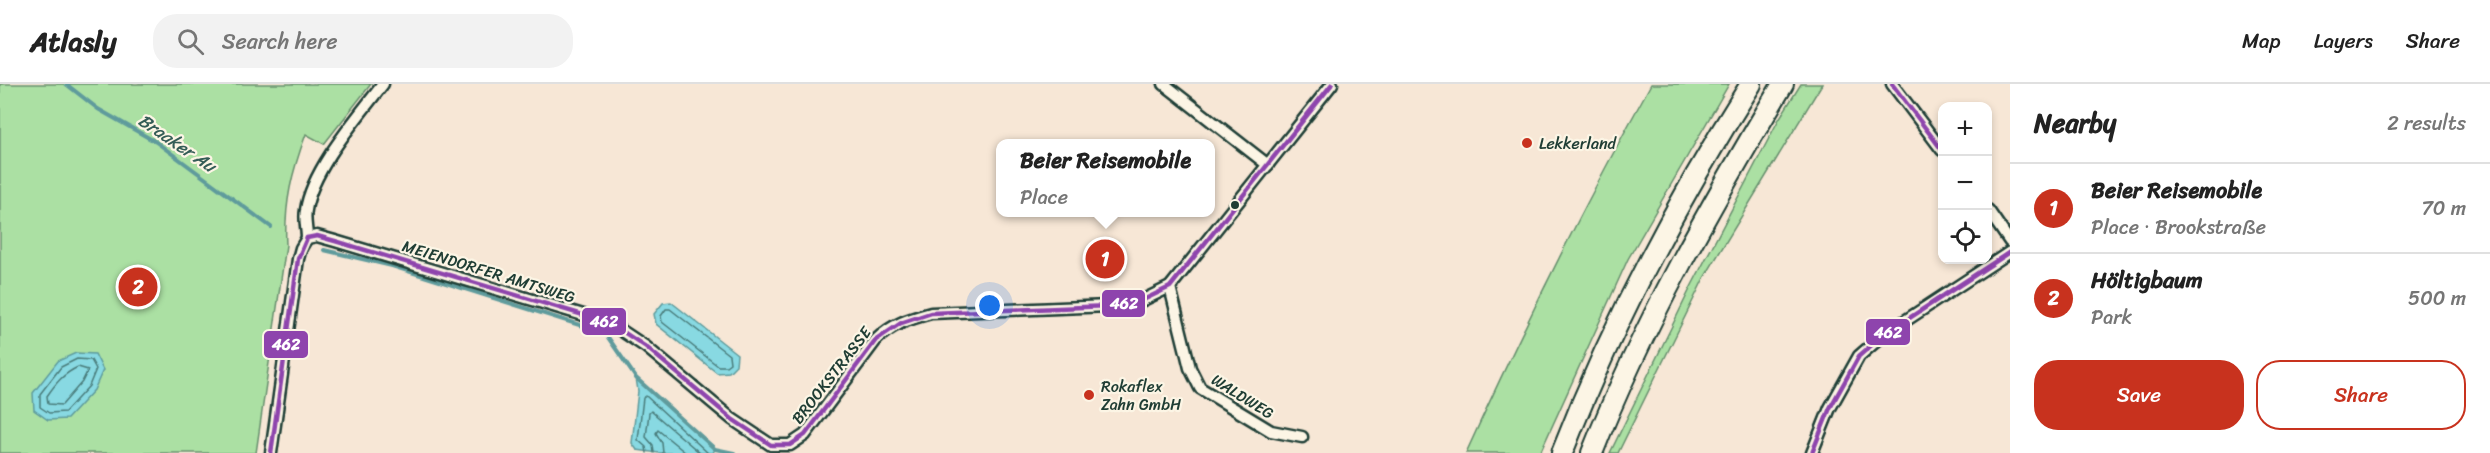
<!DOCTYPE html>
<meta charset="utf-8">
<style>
:root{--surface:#fff;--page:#f2f2f2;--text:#222;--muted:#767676;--line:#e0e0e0;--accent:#c8321e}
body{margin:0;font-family:Sriracha,sans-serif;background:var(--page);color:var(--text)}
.controls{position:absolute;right:18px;top:18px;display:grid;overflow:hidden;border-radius:12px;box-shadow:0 3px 9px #0003}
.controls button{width:54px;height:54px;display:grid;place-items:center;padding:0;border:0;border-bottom:2px solid var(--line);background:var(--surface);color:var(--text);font:30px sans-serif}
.you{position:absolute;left:990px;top:222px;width:21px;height:21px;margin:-15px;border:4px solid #fff;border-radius:50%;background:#1a73e8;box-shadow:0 0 0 9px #1a73e833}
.badge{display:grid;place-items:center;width:39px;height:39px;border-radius:50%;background:var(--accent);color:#fff;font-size:20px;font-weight:700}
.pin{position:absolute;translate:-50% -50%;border:3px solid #fff;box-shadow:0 2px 6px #0006}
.popup{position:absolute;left:996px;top:55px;width:219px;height:78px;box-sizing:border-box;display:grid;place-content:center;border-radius:12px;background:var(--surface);filter:drop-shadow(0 2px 4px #0005);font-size:20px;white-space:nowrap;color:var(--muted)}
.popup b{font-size:22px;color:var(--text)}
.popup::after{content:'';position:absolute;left:50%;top:100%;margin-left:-12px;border:12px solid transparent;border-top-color:var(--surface)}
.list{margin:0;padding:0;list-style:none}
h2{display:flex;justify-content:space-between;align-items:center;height:78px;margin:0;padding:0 24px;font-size:26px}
h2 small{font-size:20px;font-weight:400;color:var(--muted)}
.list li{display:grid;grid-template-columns:39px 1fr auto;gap:18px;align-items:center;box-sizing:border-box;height:90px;padding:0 24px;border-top:2px solid var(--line)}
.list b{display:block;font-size:22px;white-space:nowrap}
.list p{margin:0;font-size:20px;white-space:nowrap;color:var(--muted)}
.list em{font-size:20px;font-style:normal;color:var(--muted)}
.actions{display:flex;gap:12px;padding:18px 24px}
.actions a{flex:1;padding:14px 0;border:2px solid var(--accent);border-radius:24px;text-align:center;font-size:21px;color:var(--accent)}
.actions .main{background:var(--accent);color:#fff}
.icon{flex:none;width:33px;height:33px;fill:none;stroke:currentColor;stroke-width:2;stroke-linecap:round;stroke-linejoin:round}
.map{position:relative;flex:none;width:2010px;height:369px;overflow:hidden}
header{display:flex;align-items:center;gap:36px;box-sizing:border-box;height:84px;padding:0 30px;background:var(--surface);border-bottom:2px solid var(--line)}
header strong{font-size:28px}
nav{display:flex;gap:33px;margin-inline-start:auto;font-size:21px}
.search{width:420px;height:54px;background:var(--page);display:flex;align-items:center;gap:15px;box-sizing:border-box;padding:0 21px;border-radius:24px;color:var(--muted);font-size:22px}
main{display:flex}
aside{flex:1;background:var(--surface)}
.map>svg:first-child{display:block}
</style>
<header>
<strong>Atlasly</strong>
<div class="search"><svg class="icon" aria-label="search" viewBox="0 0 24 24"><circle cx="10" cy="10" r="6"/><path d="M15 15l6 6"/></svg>Search here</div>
<nav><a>Map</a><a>Layers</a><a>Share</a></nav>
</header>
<main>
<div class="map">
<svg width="2010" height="369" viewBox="0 0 2010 369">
<rect width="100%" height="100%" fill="#f7e7d6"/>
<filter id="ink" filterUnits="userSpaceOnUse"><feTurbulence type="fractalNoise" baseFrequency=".0167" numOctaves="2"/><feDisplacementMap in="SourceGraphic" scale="12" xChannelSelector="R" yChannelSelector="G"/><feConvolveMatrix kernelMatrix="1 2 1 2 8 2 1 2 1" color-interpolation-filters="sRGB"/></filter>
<g filter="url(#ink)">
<g fill="#abe0a3" stroke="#658e6c" stroke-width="1.5">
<path d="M0 0H371L324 60 306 50C292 88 284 119 286 161L256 369H0Z"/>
<path d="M1651 0H1729L1628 175 1540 369H1466C1523 244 1584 120 1651 0Z"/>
<path d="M1801 0H1822L1704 194 1618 369H1610L1691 203 1779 35Z"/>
</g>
<g fill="#88d9e2" stroke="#5e9b9c" stroke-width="1.5">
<path d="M671 218 737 270 736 281 729 288 717 289 656 240 654 230 663 219Z"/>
<path d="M76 269 95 270 103 286 94 306 67 335 48 336 34 326 33 309 58 277Z"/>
<path d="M636 294 715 365 713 369H659L637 366 632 359 638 307Z"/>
</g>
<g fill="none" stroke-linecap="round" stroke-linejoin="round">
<g stroke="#497b7a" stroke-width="1.5">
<path d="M666 225H670L729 271 730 279 726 282H718L662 238 661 232Z"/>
<path d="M77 275 91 276 96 285 89 302 65 328 49 329 40 323V310L61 283Z"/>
<path d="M78 283 88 286 82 298 62 321 48 320 47 312C56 299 63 290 78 283Z"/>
<path d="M647 369 646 363 638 356 643 314 646 312 708 369"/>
<path d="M654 369 653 361 646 353 649 329 651 327 700 369"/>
<path d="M663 369 662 359 656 349 658 346 686 369"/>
</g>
<g stroke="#5e9b9c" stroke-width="4">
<path d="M66 0 98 25 156 58 271 143"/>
<path d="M324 166 392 182 605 249 636 294 715 365 734 369"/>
</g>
<g stroke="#1f3d34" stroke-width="15">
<g id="street">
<path d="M1164 0 1268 81"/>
<path d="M1892 0 1942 66"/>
<path d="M1988 126 2010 158"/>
<path d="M307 154 317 152 335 157 610 239 646 263 732 335 771 361H790L805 351 876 256C892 240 909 235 931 229L1109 222 1141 217 1170 203 1332 0"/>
<path d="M1170 203 1190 284 1200 304 1271 347 1302 353"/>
<path d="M271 369 298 175 301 164 307 154C307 145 304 135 306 126 312 85 358 33 383 0"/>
<path d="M1812 369 1830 324 1859 272 1882 252 2010 168"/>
</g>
</g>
<g stroke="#1f3d34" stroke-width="24">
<g id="highway">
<path d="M1562 369C1612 240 1677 117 1751 0"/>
<path d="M1592 369C1643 240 1712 119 1783 0"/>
</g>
</g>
<use href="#street" stroke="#fcf5e5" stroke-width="10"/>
<use href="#highway" stroke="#fcf5e5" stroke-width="20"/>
<g stroke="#fcf5e5" stroke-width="9">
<g id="bus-1">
<path d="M1892 0 1942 66"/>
<path d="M307 154 317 152 335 157 610 239 646 263 732 335 771 361H790L805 351 876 256 901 239 931 229 1109 222 1141 217 1170 203 1332 0"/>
<path d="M271 369 298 175 307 154"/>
<path d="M1812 369 1830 324 1859 272 1882 252 2010 168"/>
</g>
</g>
<use href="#bus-1" stroke="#8e44ad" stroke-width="4.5"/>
</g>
</g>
<g fill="#c8321e" stroke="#fcf5e5" stroke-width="2">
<circle cx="1527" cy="59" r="6"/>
<circle cx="1089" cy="311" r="6"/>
</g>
<circle fill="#1f3d34" stroke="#fcf5e5" stroke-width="2" cx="1235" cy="121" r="5"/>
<g text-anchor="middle" stroke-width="4.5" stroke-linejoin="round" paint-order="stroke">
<g font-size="16" fill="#1f3d34" stroke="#fcf5e5" text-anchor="start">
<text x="1539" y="65">Lekkerland</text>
<text x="1101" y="308">Rokaflex<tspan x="1101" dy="18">Zahn GmbH</tspan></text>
</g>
<g font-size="16" fill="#1f3d34" stroke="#fcf5e5">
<text transform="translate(489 187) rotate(17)" y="6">MEIENDORFER AMTSWEG</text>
<text transform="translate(831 291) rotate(-52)" y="6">BROOKSTRASSE</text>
<text transform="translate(1243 312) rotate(32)" y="6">WALDWEG</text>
</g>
<g font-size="18" font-style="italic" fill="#345c57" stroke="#fcf5e5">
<text transform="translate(177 59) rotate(34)" y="6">Braaker Au</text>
</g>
</g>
<g stroke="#fcf5e5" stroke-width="2">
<rect x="1101" y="205" width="45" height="29" rx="6" fill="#8e44ad"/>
<rect x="581" y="223" width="46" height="29" rx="6" fill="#8e44ad"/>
<rect x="1865" y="234" width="46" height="28" rx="6" fill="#8e44ad"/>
<rect x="263" y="246" width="46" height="29" rx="6" fill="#8e44ad"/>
</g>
<g font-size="16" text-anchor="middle" font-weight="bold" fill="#fff">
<text x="1124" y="225">462</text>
<text x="604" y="243">462</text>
<text x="1888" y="254">462</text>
<text x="286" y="266">462</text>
</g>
</svg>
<div class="controls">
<button>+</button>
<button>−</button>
<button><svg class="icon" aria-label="locate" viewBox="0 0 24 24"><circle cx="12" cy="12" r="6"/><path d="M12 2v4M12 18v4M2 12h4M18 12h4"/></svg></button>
</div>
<div class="you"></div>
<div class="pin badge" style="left:1105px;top:175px">1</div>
<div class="popup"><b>Beier Reisemobile</b>Place</div>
<div class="pin badge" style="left:138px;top:203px">2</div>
</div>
<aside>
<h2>Nearby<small>2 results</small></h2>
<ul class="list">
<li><span class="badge">1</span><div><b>Beier Reisemobile</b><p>Place · Brookstraße</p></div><em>70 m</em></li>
<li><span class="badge">2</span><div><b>Höltigbaum</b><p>Park</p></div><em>500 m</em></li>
</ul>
<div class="actions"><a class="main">Save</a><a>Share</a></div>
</aside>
</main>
